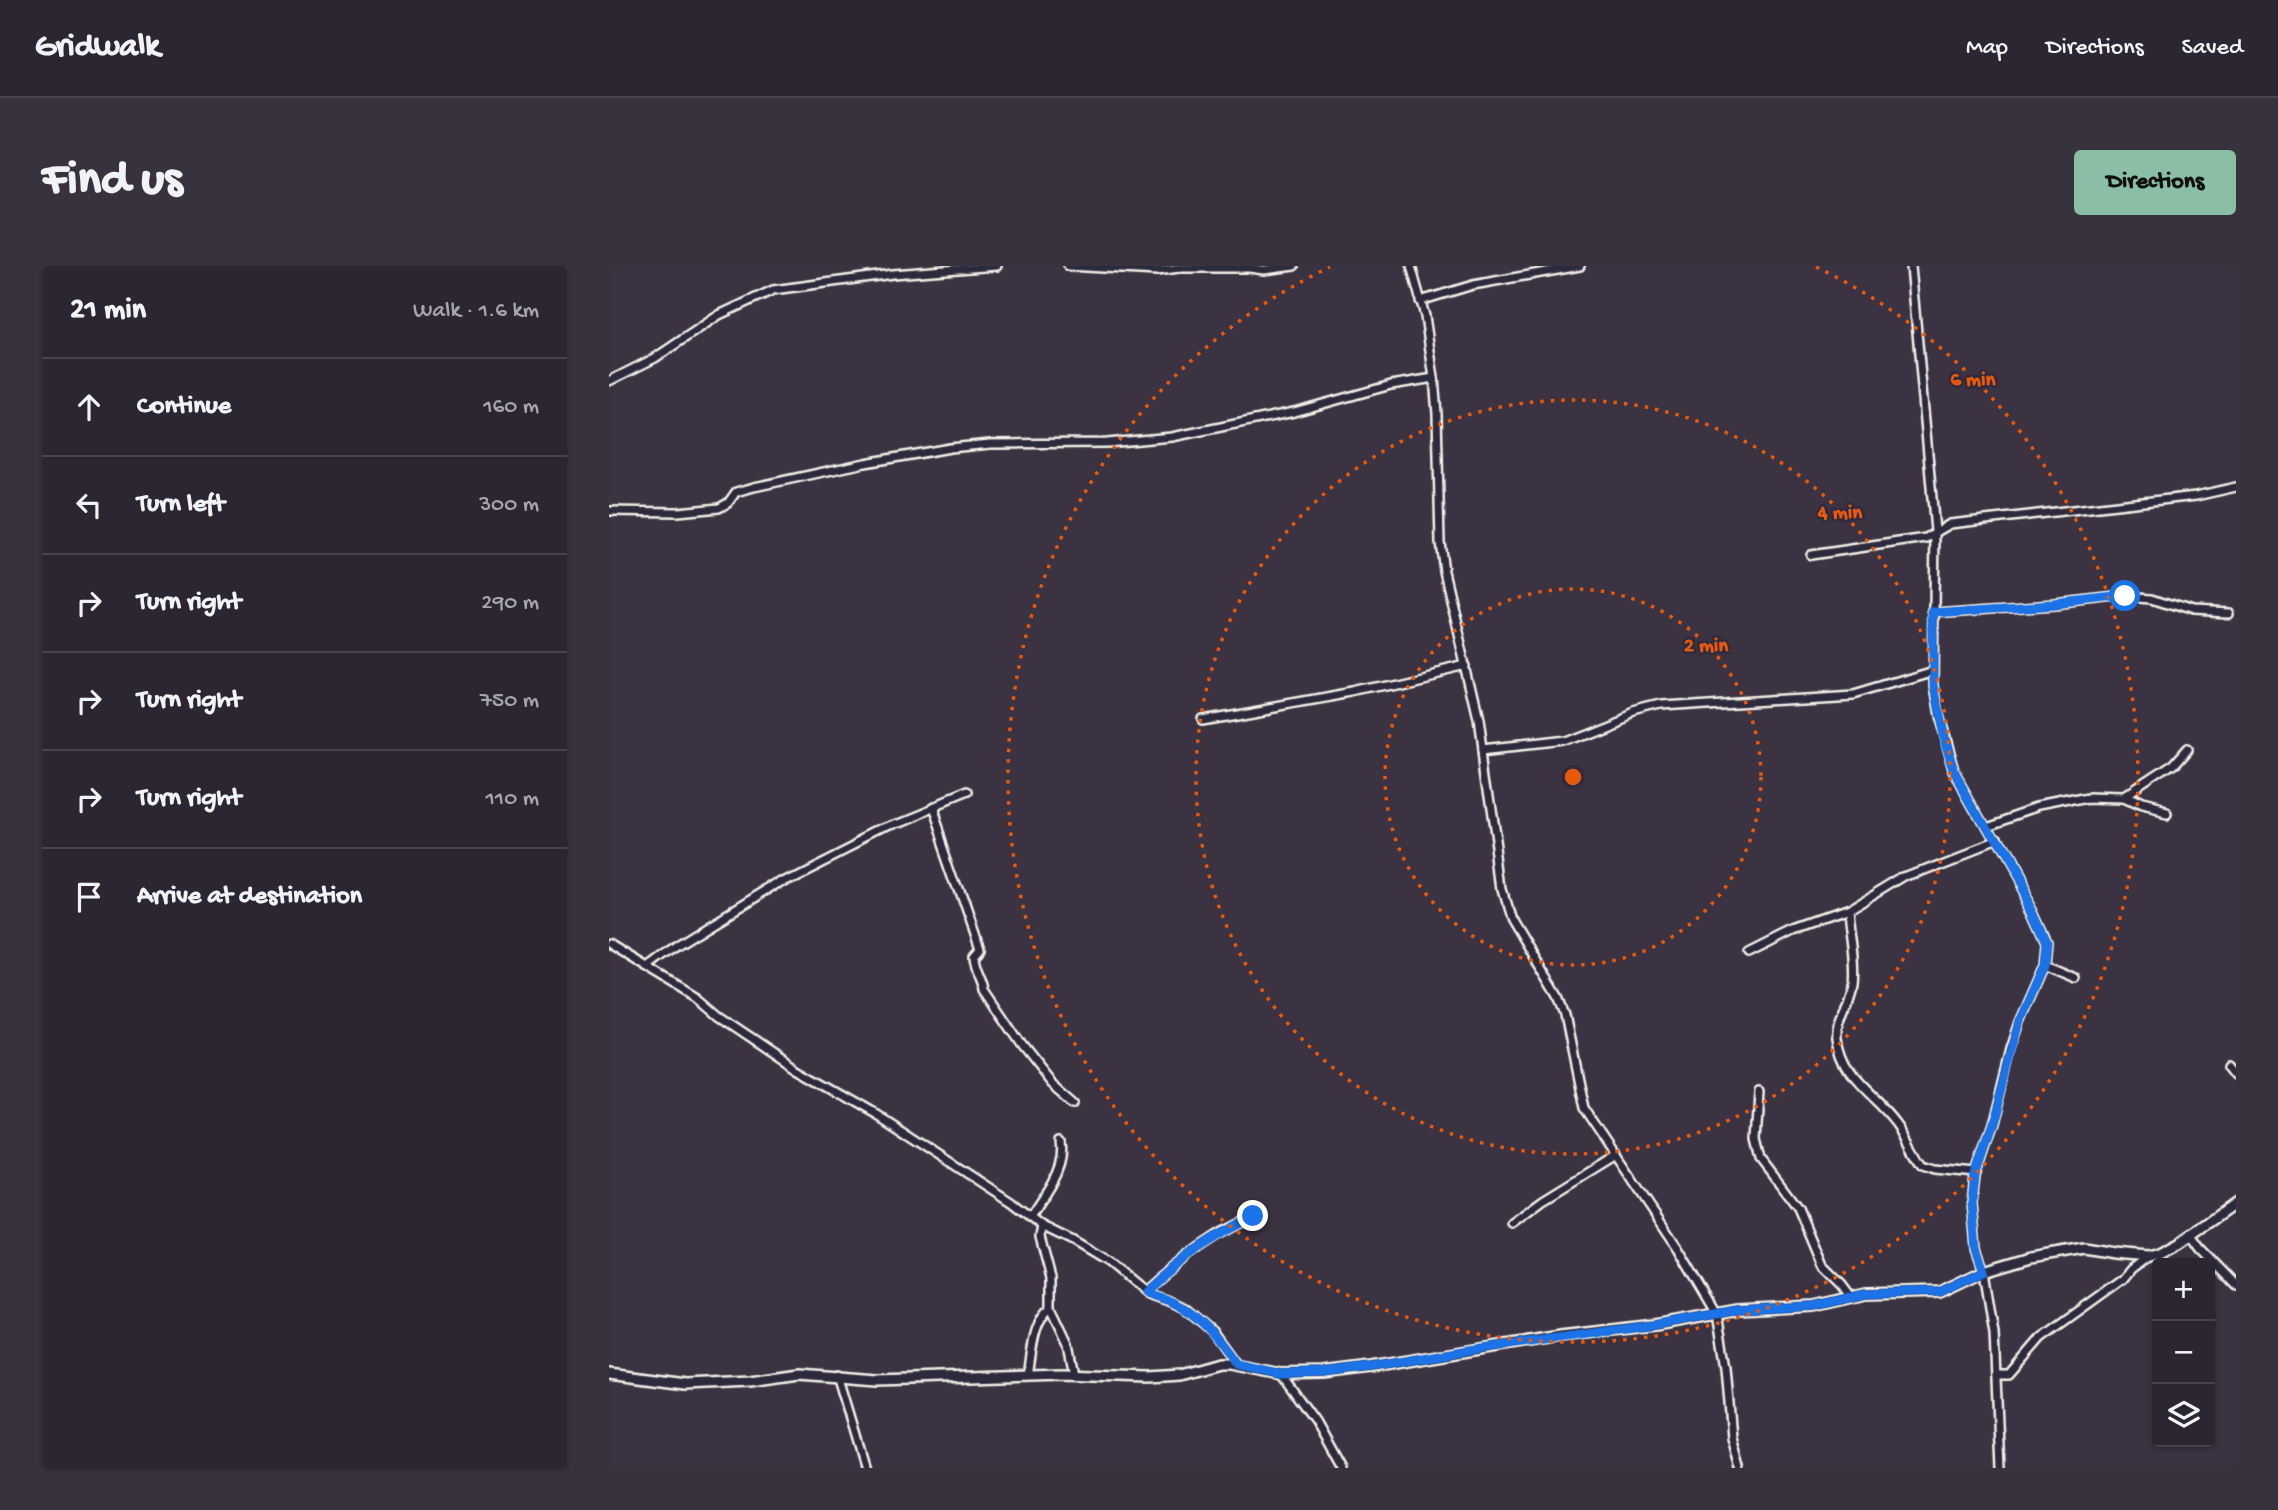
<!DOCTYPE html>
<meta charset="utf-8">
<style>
:root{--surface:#2c2632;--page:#38323e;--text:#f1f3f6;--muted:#a6a5ac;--line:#48434d;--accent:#8abfa5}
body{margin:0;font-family:"Gochi Hand",sans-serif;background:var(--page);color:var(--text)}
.controls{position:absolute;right:21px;bottom:21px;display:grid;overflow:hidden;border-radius:7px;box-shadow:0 2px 5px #0004}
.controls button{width:63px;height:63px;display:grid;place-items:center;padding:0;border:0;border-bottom:2px solid var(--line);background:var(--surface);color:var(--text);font:35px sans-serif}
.stop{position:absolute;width:21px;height:21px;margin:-16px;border:5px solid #1a73e8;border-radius:50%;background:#fff}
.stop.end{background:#1a73e8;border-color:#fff;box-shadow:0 2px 7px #0008}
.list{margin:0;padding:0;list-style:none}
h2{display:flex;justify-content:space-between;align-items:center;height:91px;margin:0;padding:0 28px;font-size:30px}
h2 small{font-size:23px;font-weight:400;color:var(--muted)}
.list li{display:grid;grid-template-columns:46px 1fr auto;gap:21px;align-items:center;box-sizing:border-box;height:98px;padding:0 28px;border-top:2px solid var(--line)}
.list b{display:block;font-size:26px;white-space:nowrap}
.list em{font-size:23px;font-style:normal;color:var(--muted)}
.icon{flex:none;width:38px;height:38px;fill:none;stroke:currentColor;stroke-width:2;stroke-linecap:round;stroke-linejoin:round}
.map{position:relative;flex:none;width:1627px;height:1202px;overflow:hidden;border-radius:7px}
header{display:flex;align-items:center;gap:42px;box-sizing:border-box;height:98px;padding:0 35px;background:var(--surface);border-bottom:2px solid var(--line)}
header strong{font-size:33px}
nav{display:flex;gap:38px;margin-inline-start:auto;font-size:24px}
.intro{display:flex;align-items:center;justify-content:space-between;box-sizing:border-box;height:168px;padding:0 42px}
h1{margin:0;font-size:49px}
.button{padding:18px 32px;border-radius:7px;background:var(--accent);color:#111;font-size:24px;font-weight:700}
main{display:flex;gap:42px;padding:0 42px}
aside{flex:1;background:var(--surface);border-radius:7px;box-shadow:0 2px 5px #0004}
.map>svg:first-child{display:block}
</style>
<header>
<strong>Gridwalk</strong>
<nav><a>Map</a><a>Directions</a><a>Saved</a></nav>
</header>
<div class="intro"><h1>Find us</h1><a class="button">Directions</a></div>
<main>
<aside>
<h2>21 min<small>Walk · 1.6 km</small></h2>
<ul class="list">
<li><svg class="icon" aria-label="ahead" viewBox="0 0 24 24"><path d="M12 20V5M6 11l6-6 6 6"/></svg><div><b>Continue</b></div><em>160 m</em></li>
<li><svg class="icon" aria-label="left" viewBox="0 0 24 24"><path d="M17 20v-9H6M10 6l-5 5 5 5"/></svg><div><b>Turn left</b></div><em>300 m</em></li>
<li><svg class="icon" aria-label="right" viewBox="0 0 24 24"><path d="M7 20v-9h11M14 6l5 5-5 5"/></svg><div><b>Turn right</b></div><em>290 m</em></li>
<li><svg class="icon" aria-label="right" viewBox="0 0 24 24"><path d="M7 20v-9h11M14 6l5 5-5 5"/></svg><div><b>Turn right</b></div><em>750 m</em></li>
<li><svg class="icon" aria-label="right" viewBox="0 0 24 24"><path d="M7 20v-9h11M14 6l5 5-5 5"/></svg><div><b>Turn right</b></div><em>110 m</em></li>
<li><svg class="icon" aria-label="arrive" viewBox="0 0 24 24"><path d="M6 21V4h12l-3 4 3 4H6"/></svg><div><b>Arrive at destination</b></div></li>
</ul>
</aside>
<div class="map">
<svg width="1627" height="1202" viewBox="0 0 1627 1202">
<rect width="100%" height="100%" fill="#3b3342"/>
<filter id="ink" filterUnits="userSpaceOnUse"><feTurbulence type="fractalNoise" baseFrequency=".0143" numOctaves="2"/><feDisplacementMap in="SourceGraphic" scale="14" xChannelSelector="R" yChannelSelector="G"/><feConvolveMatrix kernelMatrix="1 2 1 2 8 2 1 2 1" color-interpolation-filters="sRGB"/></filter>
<g filter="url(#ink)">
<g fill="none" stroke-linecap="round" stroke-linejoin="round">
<g stroke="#f4f1e8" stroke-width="12">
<g id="minor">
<path d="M459 0 548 5 570 2H640L655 4 685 0"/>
<path d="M802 0 816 50 825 112 828 148 831 276 835 305 870 455 893 623 902 653 949 732 956 749 975 842 1069 982 1108 1048 1117 1101 1123 1172 1131 1202"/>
<path d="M1302 0 1326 265 1324 419 1329 449 1345 505 1424 645 1438 676 1436 699 1411 756 1402 783 1383 859 1366 910 1363 937 1367 982 1375 1005 1385 1067 1391 1202"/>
<path d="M811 35 864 19 971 0"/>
<path d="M0 115 46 92 110 49 164 24 284 8 388 0"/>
<path d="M0 245 69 246 110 242 119 237 127 226 145 221 256 197 341 182 381 178 498 177 563 171 685 146 782 119 825 112"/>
<path d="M1202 289 1317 272 1341 258 1587 230 1627 221"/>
<path d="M1324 346 1445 338 1516 330 1543 332 1582 345 1620 347"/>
<path d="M594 453 746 426 858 400"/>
<path d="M874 484 953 475 1024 447 1052 440 1244 428 1324 404"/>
<path d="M1515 533 1562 502 1578 484"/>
<path d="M322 542 371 683 365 690C366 703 374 712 375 723L413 779 444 818 466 837"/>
<path d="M1377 560 1430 542 1482 532 1515 533 1532 541 1558 547"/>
<path d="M1238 646C1239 668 1246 693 1243 716 1240 735 1226 752 1228 772 1233 814 1266 827 1289 858 1299 871 1305 886 1314 899L1326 903 1367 907"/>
<path d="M0 678 89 732 110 750 189 803 266 847 402 936 433 960 464 975 499 996 538 1028 560 1035 576 1042 604 1066 627 1098"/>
<path d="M1140 687 1184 665 1238 646 1297 610 1386 575"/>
<path d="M1436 699 1467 712"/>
<path d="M38 701 68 679 177 612 284 558 355 529"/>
<path d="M1620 798 1627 807"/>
<path d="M1150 826 1147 873 1152 893 1189 942 1213 999 1233 1019 1242 1031"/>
<path d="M421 951C435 928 457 903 452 876"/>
<path d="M903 957 934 934 1007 889"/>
<path d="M433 960 431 971 442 1012V1041L459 1077 465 1108"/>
<path d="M1581 968 1591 982 1627 1019"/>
<path d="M535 1025C558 1004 583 985 610 968 622 962 633 957 644 950"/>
<path d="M672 1108 706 1155 732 1202"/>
<path d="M228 1109 256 1202"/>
<path d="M419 1109C423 1088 423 1055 442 1041"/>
<path d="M1388 1109H1400L1432 1072 1514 1013 1522 1003 1539 990"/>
</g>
</g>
<g stroke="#f4f1e8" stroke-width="14">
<path id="tertiary" d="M0 1108 76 1118 141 1115 190 1108 268 1114 452 1108 541 1111 570 1109 609 1098H620L672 1108 715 1107 762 1101 951 1070 1046 1059 1129 1044 1205 1040 1257 1028 1331 1026 1375 1005 1422 991 1475 982 1504 987 1539 990 1551 987 1570 977 1627 937"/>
</g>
<use href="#minor" stroke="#2f2a3d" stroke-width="7"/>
<use href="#tertiary" stroke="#2f2a3d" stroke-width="9"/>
</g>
</g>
<g fill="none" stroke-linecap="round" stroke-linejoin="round" filter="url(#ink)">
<path stroke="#1a73e8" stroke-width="9" d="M644 950C633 957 622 962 610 969 583 985 558 1004 535 1026 545 1031 557 1032 567 1038 593 1051 610 1074 627 1098L672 1108 715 1107 762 1101 861 1084 1045 1059 1129 1044 1205 1040 1257 1028 1331 1026 1375 1005 1367 982 1363 937 1366 910 1383 859 1411 756 1436 699 1438 676 1424 645 1345 505 1335 475 1324 419V346L1445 338 1516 330"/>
</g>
<g fill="none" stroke="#e8590c" stroke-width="3.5" stroke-dasharray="3.5 7">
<circle cx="964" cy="511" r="188"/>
<circle cx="964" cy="511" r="377"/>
<path d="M1207 1A565 565 0 1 1 721 1"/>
</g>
<circle cx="964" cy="511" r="10" fill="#e8590c" stroke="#2f2a3d" stroke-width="3.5"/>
<g font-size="21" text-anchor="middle" font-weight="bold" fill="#e8590c" stroke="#2f2a3d" stroke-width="5" stroke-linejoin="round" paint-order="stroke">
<text x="1364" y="119">6 min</text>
<text x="1231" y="252">4 min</text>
<text x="1097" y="385">2 min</text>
</g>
</svg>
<div class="controls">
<button>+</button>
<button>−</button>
<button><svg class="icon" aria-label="layers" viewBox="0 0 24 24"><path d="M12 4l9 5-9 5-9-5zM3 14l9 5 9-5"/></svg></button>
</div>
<div class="stop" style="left:1516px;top:330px"></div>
<div class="stop end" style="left:644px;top:950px"></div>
</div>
</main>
